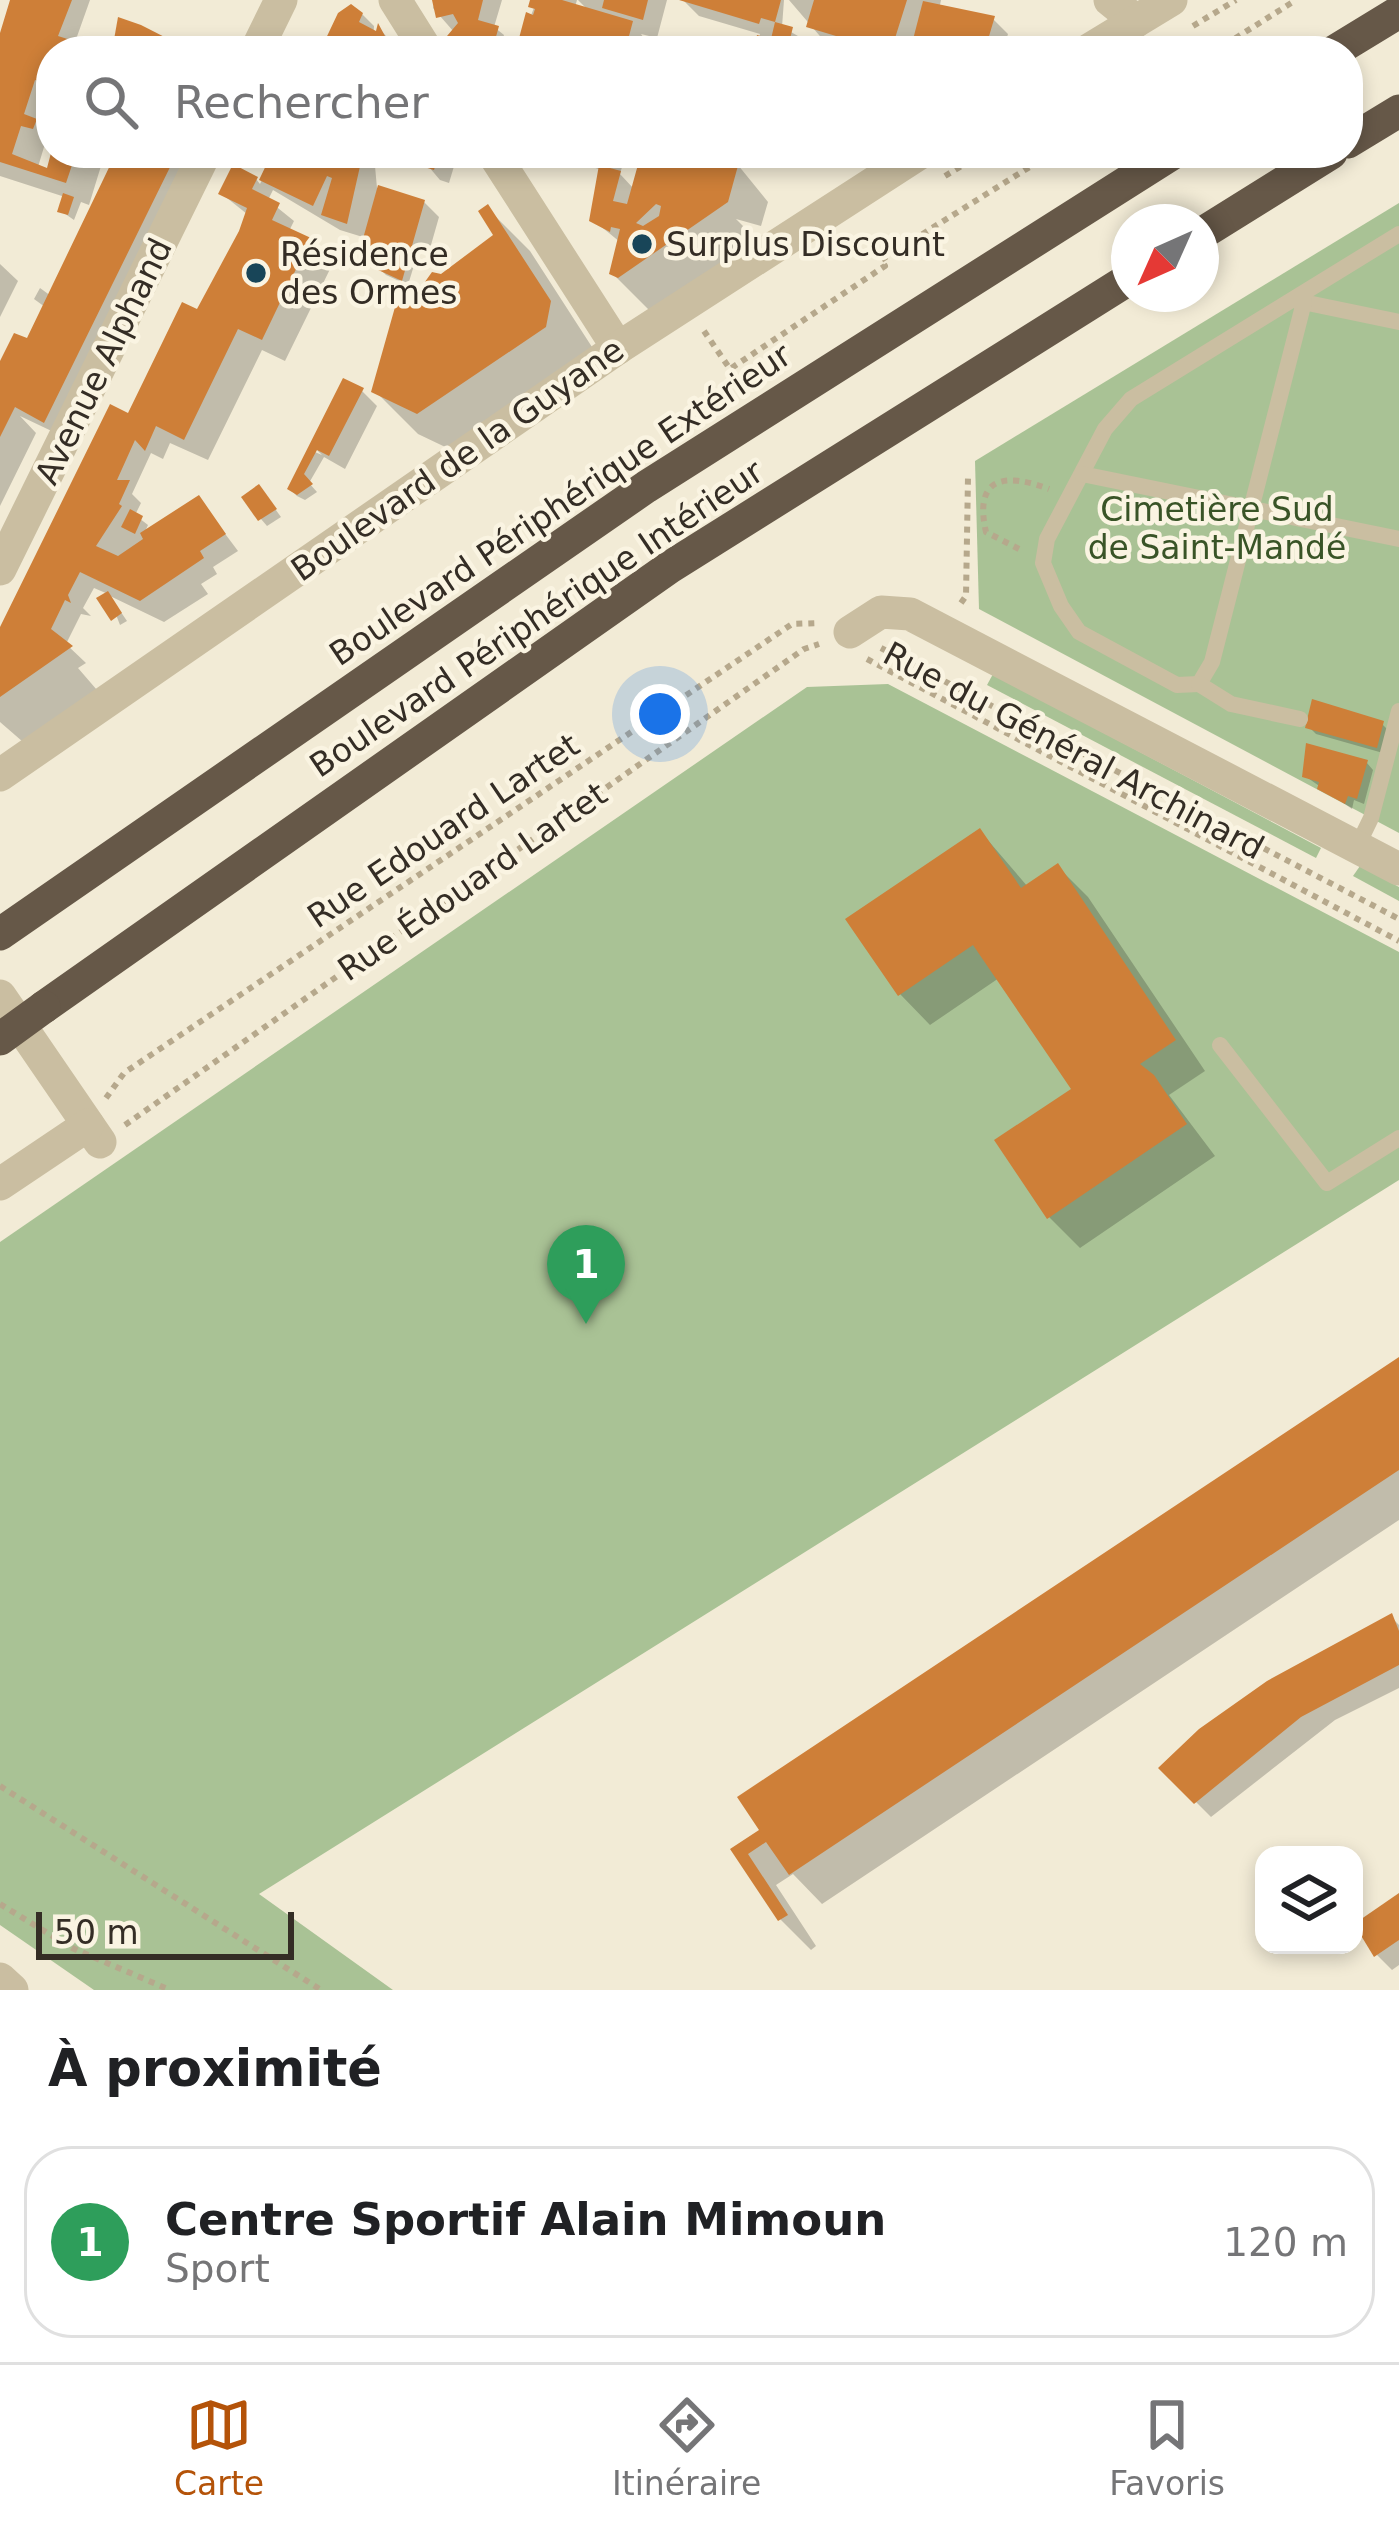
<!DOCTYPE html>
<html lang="fr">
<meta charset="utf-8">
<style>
:root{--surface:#fff;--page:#f6f6f6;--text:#202124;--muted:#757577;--line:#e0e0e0;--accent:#b45309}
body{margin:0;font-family:"DejaVu Sans",sans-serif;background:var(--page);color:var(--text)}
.controls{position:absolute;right:36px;bottom:36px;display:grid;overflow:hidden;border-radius:24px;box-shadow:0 6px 18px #0003}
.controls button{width:108px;height:108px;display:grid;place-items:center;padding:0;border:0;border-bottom:3px solid var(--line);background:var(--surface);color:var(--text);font:60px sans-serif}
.compass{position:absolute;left:1111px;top:204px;width:108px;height:108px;border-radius:50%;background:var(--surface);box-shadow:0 6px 18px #0003;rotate:225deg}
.scale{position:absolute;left:36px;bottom:30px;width:258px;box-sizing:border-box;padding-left:12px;border:6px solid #342d25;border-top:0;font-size:33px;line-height:42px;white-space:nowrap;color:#342d25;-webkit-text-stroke:9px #faf4e2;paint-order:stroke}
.you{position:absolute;left:660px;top:714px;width:42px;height:42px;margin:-30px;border:9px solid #fff;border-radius:50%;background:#1a73e8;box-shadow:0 0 0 18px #1a73e833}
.badge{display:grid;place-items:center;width:78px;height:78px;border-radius:50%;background:var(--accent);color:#fff;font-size:39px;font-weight:700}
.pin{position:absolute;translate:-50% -99px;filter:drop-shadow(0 3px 6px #0008)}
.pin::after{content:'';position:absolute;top:63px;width:42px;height:36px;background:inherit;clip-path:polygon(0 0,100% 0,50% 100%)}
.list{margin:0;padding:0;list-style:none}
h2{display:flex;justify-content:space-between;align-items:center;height:156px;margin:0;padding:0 48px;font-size:51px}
h2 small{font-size:39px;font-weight:400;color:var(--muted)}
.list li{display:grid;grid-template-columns:78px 1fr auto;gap:36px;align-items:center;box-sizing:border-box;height:192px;margin:0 24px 24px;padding:0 24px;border:3px solid var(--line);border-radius:48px}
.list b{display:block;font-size:45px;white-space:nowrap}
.list p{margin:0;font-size:39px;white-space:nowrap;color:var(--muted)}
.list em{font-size:39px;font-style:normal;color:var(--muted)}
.icon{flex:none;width:66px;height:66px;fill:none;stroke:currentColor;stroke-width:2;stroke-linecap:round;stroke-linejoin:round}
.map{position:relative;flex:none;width:1399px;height:1990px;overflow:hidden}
.search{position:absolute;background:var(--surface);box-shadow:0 6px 18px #0003;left:36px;right:36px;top:36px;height:132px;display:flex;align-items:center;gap:30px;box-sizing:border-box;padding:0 42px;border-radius:48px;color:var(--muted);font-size:45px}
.sheet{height:372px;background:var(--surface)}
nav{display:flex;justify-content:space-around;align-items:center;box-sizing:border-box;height:168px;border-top:3px solid var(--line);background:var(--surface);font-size:33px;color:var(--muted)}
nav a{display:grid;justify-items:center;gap:6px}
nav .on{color:var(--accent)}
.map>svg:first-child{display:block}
</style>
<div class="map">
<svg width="1399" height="1990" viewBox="0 0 1399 1990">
<rect width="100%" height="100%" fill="#f2ebd6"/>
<g fill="#a9c295">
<path d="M1399 203V833L979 609 975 461Z"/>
<path d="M993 674 1321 848 1316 858 987 685Z"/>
<path d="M888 684 1399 952V1180L259 1894 393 1990H94L0 1925V1242L807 687Z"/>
<path d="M1360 866 1399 887V901L1353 876Z"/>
</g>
<g fill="#0003" fill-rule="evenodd">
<path d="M13 0H90L74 45 93 51H51V94L41 91 51 101V149L44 147 38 167 48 171 54 153H105L89 205 81 202 74 220 61 211 65 197 0 176V42Z"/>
<path d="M435 0H502L494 27 504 35 500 51H460L454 32 433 8Z"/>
<path d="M537 0H577L575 7 589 11 578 0H667L657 38 641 34 653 51H531L521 41Z"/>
<path d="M784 0 782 27 798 36 794 51H756L760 34 699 16 684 1Z"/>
<path d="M789 0H941L940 5 993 19 1008 34 1003 51H857L825 42Z"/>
<path d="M359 11 374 26 373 41 379 28 399 51H323Z"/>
<path d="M120 153H199L60 435 20 416 36 433 0 506V368L28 342 45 307 34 299 40 288 51 296Z"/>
<path d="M275 153H368H362L375 166 377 188 424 202 439 217 429 252 419 249 408 285 386 275 379 268 382 260 363 252 366 238 340 230 273 190 268 200 294 221 289 231 310 240 333 263 285 361 262 350 208 460 170 443 163 459 151 453 132 494 141 503 135 515 148 525 144 534 199 499 238 551 213 567 217 574 201 584 208 594 164 622 110 596 127 621 120 625 108 594 94 588 83 608 91 616 81 614 66 644 86 663 78 668 103 697 30 748 0 722V634L130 416 213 292 247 214 222 194 256 179 260 184Z"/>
<path d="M417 153H458L449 183 440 180Z"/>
<path d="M546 153H700L738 165 768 202 761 226 736 219 758 241 655 316 612 273 620 242 593 220 602 170ZM626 153 641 165 634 189 620 174Z"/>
<path d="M487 208 530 251 592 347 462 455 418 434 375 391 409 300 497 236Z"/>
<path d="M0 264 18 281 0 317Z"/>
<path d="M362 391 377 406 345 469 324 457 309 483 317 492 305 500 297 496 290 489 310 450 322 455 313 446Z"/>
<path d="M265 495 281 517 267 526 261 519Z"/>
<path d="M1382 724 1389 731 1383 753 1316 734 1309 727Z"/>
<path d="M1367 763 1373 770 1364 804 1354 800 1352 809 1305 776Z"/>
<path d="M980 831 1028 887 1058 867 1088 897 1205 1071 1169 1095 1215 1156 1080 1248 1049 1217 1075 1090 999 978 930 1025 900 994Z"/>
<path d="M1399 1361V1520L822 1904 793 1874 776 1885 816 1946 811 1950 780 1919 734 1850Z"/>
<path d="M1391 1617 1399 1625V1688L1335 1720 1211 1817 1162 1768Z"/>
<path d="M1399 1897V1965L1392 1970 1377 1955Z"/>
</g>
<g fill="#ce7f38" fill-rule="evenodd">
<path d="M10 0H72L58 36 102 50 51 51V68L43 83 35 80 24 114 37 119 33 129 21 126 12 154 47 168 51 153H76L66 183 0 162V33Z"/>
<path d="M432 0H483L478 20 499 26 492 51H457L447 36 458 23 453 14 436 18Z"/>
<path d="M530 0H562L633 21 625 51H529L530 46 518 42 526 12 533 15 535 9 528 7Z"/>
<path d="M604 0H648L643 20 602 8Z"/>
<path d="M679 0H781L775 22 793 27 787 51H753L757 35 771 39 775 22 761 18 759 24Z"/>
<path d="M814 0H907L891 51H854L856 42 806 27Z"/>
<path d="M923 1 995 16 987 43 974 51H910Z"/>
<path d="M351 4 363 13 359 22 376 31 378 23 393 51H320L338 13Z"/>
<path d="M118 17 141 25 192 51H112Z"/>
<path d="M116 153H177L44 423 15 407 0 437V361L14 333 27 338Z"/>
<path d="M272 153H363L347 224 321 215 332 178 327 176 313 206 259 180Z"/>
<path d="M413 153H439L434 170 421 166Z"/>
<path d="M627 153H712L739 162 728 202 618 278 609 274 620 229 611 227 610 232 589 221 599 165 621 171 613 201 627 204 639 161ZM656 204 661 206 659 216 643 226 636 223Z"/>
<path d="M233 164 258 177 252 189 280 203 272 220 311 238 262 340 238 329 184 440 156 426 145 451 135 440 117 480H130L119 504 122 506 96 546 118 556 143 539 140 533 199 495 226 534 200 551 204 558 140 601 80 572 68 595 71 603 65 600 51 629 73 646 0 697V627L110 404 128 413 182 302 197 309 239 231 247 208 218 194Z"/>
<path d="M378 185 425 200 402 281 376 269 380 256 359 253Z"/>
<path d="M63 193 74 197 68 215 57 212Z"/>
<path d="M488 204 551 301 546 327 417 414 371 392 399 293 407 296 413 284 422 286 432 272 441 274 493 235 478 211Z"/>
<path d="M343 378 364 388 329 456 317 450 304 474 313 484 297 495 287 489Z"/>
<path d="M259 484 277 509 258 521 241 497Z"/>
<path d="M130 509 143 516 135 534 121 527Z"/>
<path d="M108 591 122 613 111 621 96 598Z"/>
<path d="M1312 699 1384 721 1377 748 1305 728Z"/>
<path d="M1306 743 1368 760 1357 799 1348 796 1345 804 1317 789 1319 782 1302 777Z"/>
<path d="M980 828 1021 888 1058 863 1176 1040 1140 1064 1154 1075 1187 1124 1047 1219 994 1140 1071 1089 973 945 898 996 845 919Z"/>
<path d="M1399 1357V1470L789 1875 766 1842 748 1854 788 1915 778 1921 730 1849 759 1830 737 1797Z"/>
<path d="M1392 1613 1399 1631V1665L1301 1717 1194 1804 1158 1768 1199 1729 1267 1681Z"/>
<path d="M1399 1893V1940L1374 1957 1354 1924Z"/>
</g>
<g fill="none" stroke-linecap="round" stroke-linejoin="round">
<g stroke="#b6a88c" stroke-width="6" stroke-dasharray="6 6" stroke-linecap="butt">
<path d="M1193 26 1236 0"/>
<path d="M1215 51 1296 0"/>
<path d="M945 176 983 153"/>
<path d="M704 331 730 369 885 266 881 260 1052 153"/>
<path d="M1019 549 986 532C973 475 1007 473 1049 489"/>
<path d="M961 603 966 596 968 477"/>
<path d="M881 648 1399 919"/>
<path d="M867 659 1399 941"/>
<path d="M106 1098 124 1073 792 624 819 623"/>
<path d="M125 1125 804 649 819 644"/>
<path d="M0 1786 321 1990"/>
<path d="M0 1904 72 1948 170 1990"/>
</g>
<g stroke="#cabea1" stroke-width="16">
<path d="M1298 301 1399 322"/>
<path d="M1304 302 1212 662 1199 684 1177 685 1079 632 1061 606 1043 563 1047 539 1105 429 1131 399 1399 234"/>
<path d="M1082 474 1399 539"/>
<path d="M1199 684 1231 704 1300 719"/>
<path d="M1357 847 1371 818 1399 711"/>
<path d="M1220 1045 1327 1183 1399 1138"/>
</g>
<g stroke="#cabea1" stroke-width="33">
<path d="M395 0 427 51"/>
<path d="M1110 0 1136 21"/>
<path d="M256 51 281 0"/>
<path d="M493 153 618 348"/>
<path d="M0 569 205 153"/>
<path d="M850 632 881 612 910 614 1399 869"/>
<path d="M0 996 100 1142"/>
<path d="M0 1184 88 1125"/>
<path d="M0 1979 12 1990"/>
</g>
<g stroke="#cabea1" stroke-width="33">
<path d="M1087 51 1171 0"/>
<path d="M0 775 618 348 920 153"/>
</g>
<g stroke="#665848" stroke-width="33">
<path d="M1335 51 1399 12"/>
<path d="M1348 142 1399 111"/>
<path d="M1201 234 1331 153"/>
<path d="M0 934 646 487 1173 153"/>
<path d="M44 1007 670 567 1129 279"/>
</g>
<path stroke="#665848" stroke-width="33" d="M0 1039 44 1007"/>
</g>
<g fill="#184558" stroke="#faf4e2" stroke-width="4.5">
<circle cx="642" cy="244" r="12"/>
<circle cx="256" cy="273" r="12"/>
</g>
<g text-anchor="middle" stroke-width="9" stroke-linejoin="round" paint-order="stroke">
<g font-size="33" fill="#342d25" stroke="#faf4e2" text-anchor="start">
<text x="666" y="256">Surplus Discount</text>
<text x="280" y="266">Résidence<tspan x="280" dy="38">des Ormes</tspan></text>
</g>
<g font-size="33" fill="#342d25" stroke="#faf4e2">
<text transform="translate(103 361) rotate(-64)" y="12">Avenue Alphand</text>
<text transform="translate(457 459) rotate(-35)" y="12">Boulevard de la Guyane</text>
<text transform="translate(560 504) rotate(-34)" y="12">Boulevard Périphérique Extérieur</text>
<text transform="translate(536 618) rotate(-34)" y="12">Boulevard Périphérique Intérieur</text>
<text transform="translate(1074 750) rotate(28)" y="12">Rue du Général Archinard</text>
<text transform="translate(443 830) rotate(-34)" y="12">Rue Edouard Lartet</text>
<text transform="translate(472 881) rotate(-35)" y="12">Rue Édouard Lartet</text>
</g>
<g font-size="33" fill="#395427" stroke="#faf4e2">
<text x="1217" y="521">Cimetière Sud<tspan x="1217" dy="38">de Saint-Mandé</tspan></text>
</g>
</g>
</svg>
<div class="controls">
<button><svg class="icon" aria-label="layers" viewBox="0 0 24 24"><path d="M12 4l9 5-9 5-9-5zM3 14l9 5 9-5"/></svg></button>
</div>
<svg class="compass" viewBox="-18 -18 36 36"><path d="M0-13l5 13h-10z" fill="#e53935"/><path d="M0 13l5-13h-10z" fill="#757577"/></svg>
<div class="scale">50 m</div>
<div class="you"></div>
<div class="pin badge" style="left:586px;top:1324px;background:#2e9e5b">1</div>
<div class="search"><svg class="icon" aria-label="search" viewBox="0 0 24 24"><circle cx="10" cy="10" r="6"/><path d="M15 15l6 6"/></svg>Rechercher</div>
</div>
<section class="sheet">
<h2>À proximité<small></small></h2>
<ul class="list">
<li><span class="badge" style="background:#2e9e5b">1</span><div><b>Centre Sportif Alain Mimoun</b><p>Sport</p></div><em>120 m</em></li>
</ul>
</section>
<nav>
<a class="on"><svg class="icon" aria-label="map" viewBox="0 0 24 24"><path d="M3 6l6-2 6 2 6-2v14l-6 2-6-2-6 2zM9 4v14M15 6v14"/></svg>Carte</a>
<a><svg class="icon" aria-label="directions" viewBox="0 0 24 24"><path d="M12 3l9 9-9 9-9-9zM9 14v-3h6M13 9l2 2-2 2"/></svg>Itinéraire</a>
<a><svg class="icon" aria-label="saved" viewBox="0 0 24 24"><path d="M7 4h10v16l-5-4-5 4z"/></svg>Favoris</a>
</nav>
